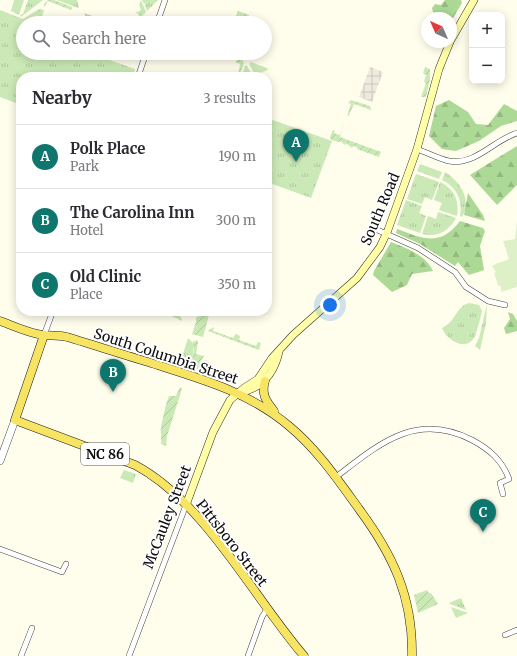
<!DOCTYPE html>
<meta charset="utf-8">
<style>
:root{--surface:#fff;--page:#f7f7f7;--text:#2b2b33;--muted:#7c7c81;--line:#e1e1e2;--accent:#0f766e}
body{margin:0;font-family:Merriweather,serif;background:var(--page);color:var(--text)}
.controls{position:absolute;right:12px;top:12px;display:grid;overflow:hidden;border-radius:8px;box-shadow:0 2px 10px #0003}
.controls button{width:36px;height:36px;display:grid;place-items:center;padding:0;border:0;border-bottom:1px solid var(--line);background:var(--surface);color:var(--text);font:20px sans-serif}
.compass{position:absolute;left:421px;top:12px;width:36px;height:36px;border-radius:50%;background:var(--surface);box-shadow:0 2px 10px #0003;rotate:315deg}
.you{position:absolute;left:330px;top:305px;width:14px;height:14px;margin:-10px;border:3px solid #fff;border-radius:50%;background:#1a73e8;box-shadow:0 0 0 6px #1a73e833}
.badge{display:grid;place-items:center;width:26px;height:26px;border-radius:50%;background:var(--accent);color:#fff;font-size:13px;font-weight:700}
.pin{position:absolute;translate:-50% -33px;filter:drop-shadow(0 1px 2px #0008)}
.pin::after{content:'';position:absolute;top:21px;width:14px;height:12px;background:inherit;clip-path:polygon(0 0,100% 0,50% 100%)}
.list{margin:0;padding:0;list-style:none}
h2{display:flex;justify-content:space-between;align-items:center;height:52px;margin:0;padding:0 16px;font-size:17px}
h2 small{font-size:13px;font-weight:400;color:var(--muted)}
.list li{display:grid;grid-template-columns:26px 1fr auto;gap:12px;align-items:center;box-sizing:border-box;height:64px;padding:0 16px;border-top:1px solid var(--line)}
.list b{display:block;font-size:15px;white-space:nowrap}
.list p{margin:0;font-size:13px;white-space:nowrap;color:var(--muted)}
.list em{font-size:13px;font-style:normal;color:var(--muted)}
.icon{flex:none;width:22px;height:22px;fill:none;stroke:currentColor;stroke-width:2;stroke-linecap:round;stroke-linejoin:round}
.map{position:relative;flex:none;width:517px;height:656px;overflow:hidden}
.search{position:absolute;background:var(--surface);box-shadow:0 2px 10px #0003;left:16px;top:16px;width:256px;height:44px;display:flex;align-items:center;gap:10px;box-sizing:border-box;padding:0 14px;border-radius:22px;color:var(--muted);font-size:15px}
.panel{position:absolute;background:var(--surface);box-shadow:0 2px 10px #0003;left:16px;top:72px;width:256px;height:244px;border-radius:16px}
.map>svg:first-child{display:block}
</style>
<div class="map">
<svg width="517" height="656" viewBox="0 0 517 656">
<defs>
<pattern id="grass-tufts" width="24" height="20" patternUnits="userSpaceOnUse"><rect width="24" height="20" fill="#cbe9b6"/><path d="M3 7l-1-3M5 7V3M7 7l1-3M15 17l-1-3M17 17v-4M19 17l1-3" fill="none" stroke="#adc79b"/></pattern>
<pattern id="forest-firs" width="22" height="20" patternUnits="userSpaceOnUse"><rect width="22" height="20" fill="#add996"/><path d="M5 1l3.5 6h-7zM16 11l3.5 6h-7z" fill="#94b980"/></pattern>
<pattern id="garden-furrows" width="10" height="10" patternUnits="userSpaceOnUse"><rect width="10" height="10" fill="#cbe9b6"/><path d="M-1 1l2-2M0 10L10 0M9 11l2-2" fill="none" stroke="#adc79b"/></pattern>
<pattern id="plaza-grid" width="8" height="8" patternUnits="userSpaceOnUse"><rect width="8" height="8" fill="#eeebdc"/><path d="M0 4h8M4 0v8" fill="none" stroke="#cbc8bc"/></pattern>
</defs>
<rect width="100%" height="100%" fill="#fffdec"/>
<g fill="url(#grass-tufts)">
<path d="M14 0H24L19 15 11 11Z"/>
<path d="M28 0H43L21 17 20 15 23 14Z"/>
<path d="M57 0H77L79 7 78 8Z"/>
<path d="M141 0 146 12 141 17 135 11 138 12 141 10 139 5Z"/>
<path d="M142 0H158L147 11 145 6 146 3 144 4Z"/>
<path d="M39 9 37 17 45 23H23V53H99L98 56 135 69 133 77H21V105L0 97V10L23 19Z"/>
<path d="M84 13 109 22 110 23H99L86 18Z"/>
<path d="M251 62 267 68 268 70 255 75 249 64Z"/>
<path d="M245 66H247L253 76 241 77Z"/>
<path d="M267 118 332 141 311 198 267 182Z"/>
<path d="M420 164 442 172 439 179 417 171Z"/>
<path d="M445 172C459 181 473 199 462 217L460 216C463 201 457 187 442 180Z"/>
<path d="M416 174 439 182 432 200 425 197 422 204 407 199Z"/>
<path d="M440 182C454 188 460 202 457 216L439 210 442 203 434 200Z"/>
<path d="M406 200 422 206 419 213 426 216 420 233 397 225Z"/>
<path d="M438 212 456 218C449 231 437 238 422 234L428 216 436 219Z"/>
<path d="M469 303 479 305 482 311C481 316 476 336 474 338 465 352 446 339 442 328 456 322 456 306 469 303Z"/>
<path d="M487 304 486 323 480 350 475 346 479 338Z"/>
<path d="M188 338 194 344 192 362 190 363 181 360Z"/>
<path d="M205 360 210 363 209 367 213 369 211 375 198 372 199 364Z"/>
<path d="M124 470 136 474 133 483 120 478Z"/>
<path d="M461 598 466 610 450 604 449 603Z"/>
<path d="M451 607 468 613 456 618Z"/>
</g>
<g fill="url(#forest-firs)">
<path d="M445 0H461L462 3 453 18H446L445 15 433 12 432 8 435 4 441 5Z"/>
<path d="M449 100 468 112 476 124 488 125 504 104 517 111V121L501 126 479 141 456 151 442 149 429 136 436 106Z"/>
<path d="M517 146V185L497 205 470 175Z"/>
<path d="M468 193 483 215 485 221 464 215Z"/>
<path d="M460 221 483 228 485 231 480 246 484 270 469 275 458 262 455 266 420 244 396 233 397 229C424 239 440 247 460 221Z"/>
<path d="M391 242C406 248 426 255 433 271L412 274 407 285 392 292 373 275 374 271Z"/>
<path d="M508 312 513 314 517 321V331L506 334 504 328 510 319Z"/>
</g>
<g fill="url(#garden-furrows)">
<path d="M48 0H54L72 7 71 10 48 1 44 7V4Z"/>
<path d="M39 9 44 10 42 17 50 20 51 23 42 21 41 18 37 15Z"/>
<path d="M238 11 249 15 247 23H233Z"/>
<path d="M237 60H242L244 63 239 77H235L239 71 240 64 235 62Z"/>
<path d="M425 67 430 69V79L426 97H421L426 83 424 82 426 75 423 73Z"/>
<path d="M351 100 370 106 371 110 354 104 349 115 347 116 351 104 348 103Z"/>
<path d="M344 123 340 137 381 152 379 157 357 149V147L353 146 352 148 346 143 345 145 340 141 339 142 331 140 330 137 333 130 335 131 334 133 340 135Z"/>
<path d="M162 311H168L180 315 182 321Z"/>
<path d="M200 311H210L203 337 192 334 196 322V317H198Z"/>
<path d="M214 327 213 331 233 338 236 334 240 336 239 340 256 346 258 342 261 343 259 350 208 331Z"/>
<path d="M197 340 198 342 196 354 204 356 199 364 198 372 196 371 197 368 186 364 185 366 181 365 180 362 181 360 192 362 194 349 193 342Z"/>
<path d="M180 387 182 389 167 436 166 446 161 444C162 438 160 433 161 427 163 418 165 406 169 396H176Z"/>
<path d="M427 590 429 593H431L438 604 418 613 414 595Z"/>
</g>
<path fill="#def0c8" d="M517 221V287L501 292V287L498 285 494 273 496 272 492 266C498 262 504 262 509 259L503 241 515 239Z"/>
<path fill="url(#plaza-grid)" d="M370 67 383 72 372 102 359 97Z"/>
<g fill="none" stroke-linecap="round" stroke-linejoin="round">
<g stroke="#404040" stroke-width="6">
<g id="minor">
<path d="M157 23 165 0"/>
<path d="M138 77 146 53"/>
<path d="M417 149C428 153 439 159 449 161 475 166 494 140 517 133"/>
<path d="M373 228 418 248 455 272 466 287 488 301 505 305"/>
<path d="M44 335 53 311"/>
<path d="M336 477C379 444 416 411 472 440 489 449 502 460 509 479L500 483 503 494"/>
<path d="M0 549 62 572 66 564"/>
<path d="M505 635 517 630"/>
<path d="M21 656 32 628"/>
<path d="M129 656 186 505"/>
<path d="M248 656 262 617 267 609"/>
</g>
</g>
<g stroke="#404040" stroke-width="8">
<path id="tertiary" d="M0 461 15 420"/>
</g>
<g stroke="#2f2f2f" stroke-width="8">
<g id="secondary">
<path d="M451 40 474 0"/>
<path d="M238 393C261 389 274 374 279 352"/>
<path d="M186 505 213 432 230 400 244 388 258 379 272 358 293 335 357 278 380 247 388 230 417 149 439 69 450 42"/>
</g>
</g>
<g stroke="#1e1e1e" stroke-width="9">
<g id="primary">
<path d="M0 321C14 326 28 333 43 335 51 336 59 335 67 337 94 345 121 354 148 362 198 378 248 391 289 426 317 449 338 480 359 509 393 555 413 597 412 656"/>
<path d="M44 335 15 420 135 465C205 502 253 597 304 656"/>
<path d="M265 381C261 394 266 401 274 411"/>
</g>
</g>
<use href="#minor" stroke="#fff" stroke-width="5"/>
<use href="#tertiary" stroke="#fff" stroke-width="7"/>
<use href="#secondary" stroke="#fffea7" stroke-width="7"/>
<use href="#primary" stroke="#f8e463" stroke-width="8"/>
</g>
<g text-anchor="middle" stroke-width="4" stroke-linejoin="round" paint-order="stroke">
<rect fill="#fff" stroke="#565656" stroke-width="1" x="81" y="443" width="48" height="22" rx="3"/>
<g font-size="13" font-weight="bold" fill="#0d0d0d">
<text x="105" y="459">NC 86</text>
</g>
<g font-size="14" fill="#0d0d0d" stroke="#fff">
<text transform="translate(380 209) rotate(-67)" y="5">South Road</text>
<text transform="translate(166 356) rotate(18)" y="5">South Columbia Street</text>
<text transform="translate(167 517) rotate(-69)" y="5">McCauley Street</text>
<text transform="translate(232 543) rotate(52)" y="5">Pittsboro Street</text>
</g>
</g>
</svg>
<div class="controls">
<button>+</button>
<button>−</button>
</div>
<svg class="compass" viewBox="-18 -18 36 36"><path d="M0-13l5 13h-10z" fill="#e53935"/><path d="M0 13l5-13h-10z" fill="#7c7c81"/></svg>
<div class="you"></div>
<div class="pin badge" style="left:296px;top:162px">A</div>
<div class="pin badge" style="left:113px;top:392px">B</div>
<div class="pin badge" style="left:483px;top:532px">C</div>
<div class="search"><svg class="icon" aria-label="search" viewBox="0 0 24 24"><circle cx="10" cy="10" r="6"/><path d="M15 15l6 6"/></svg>Search here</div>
<section class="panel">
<h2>Nearby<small>3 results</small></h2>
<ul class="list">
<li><span class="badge">A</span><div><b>Polk Place</b><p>Park</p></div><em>190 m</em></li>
<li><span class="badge">B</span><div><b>The Carolina Inn</b><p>Hotel</p></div><em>300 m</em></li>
<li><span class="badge">C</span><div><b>Old Clinic</b><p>Place</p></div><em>350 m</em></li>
</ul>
</section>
</div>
